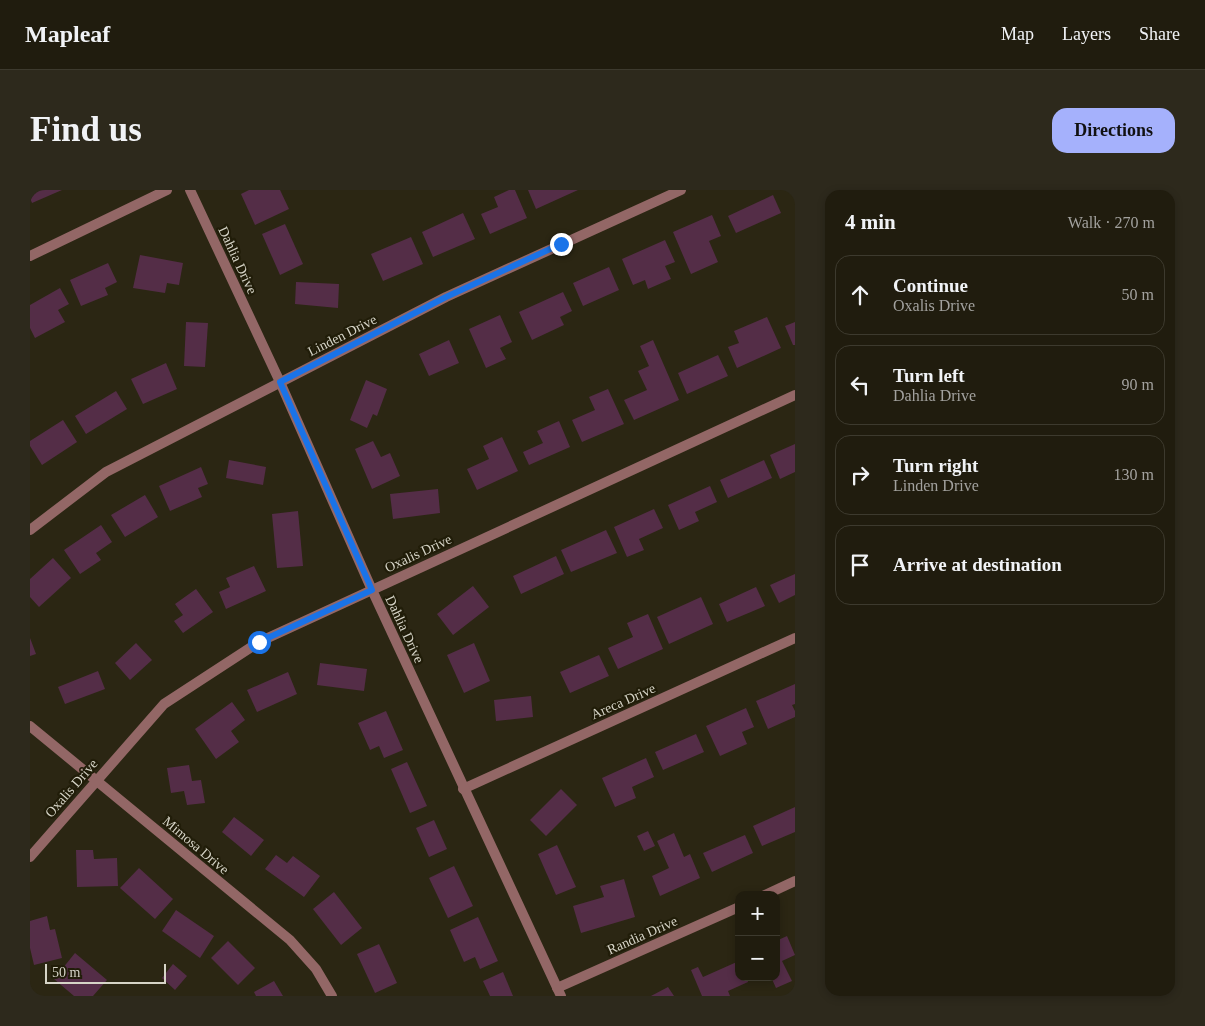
<!DOCTYPE html>
<meta charset="utf-8">
<style>
:root{--surface:#201c0e;--page:#2d291c;--text:#f1f3f6;--muted:#a2a19e;--line:#3d3a2e;--accent:#a5b1fc}
body{margin:0;font-family:Georgia,serif;background:var(--page);color:var(--text)}
.controls{position:absolute;right:15px;bottom:15px;display:grid;overflow:hidden;border-radius:10px;box-shadow:0 2px 8px #0003}
.controls button{width:45px;height:45px;display:grid;place-items:center;padding:0;border:0;border-bottom:1px solid var(--line);background:var(--surface);color:var(--text);font:25px sans-serif}
.scale{position:absolute;left:15px;bottom:12px;width:121px;box-sizing:border-box;padding-left:5px;border:2px solid #d6d4c7;border-top:0;font-size:14px;line-height:18px;white-space:nowrap;color:#d6d4c7;-webkit-text-stroke:4px #211d09;paint-order:stroke}
.stop{position:absolute;width:15px;height:15px;margin:-11px;border:4px solid #1a73e8;border-radius:50%;background:#fff}
.stop.end{background:#1a73e8;border-color:#fff;box-shadow:0 1px 5px #0008}
.list{margin:0;padding:0;list-style:none}
h2{display:flex;justify-content:space-between;align-items:center;height:65px;margin:0;padding:0 20px;font-size:21px}
h2 small{font-size:16px;font-weight:400;color:var(--muted)}
.list li{display:grid;grid-template-columns:32px 1fr auto;gap:15px;align-items:center;box-sizing:border-box;height:80px;margin:0 10px 10px;padding:0 10px;border:1px solid var(--line);border-radius:15px}
.list b{display:block;font-size:19px;white-space:nowrap}
.list p{margin:0;font-size:16px;white-space:nowrap;color:var(--muted)}
.list em{font-size:16px;font-style:normal;color:var(--muted)}
.icon{flex:none;width:28px;height:28px;fill:none;stroke:currentColor;stroke-width:2;stroke-linecap:round;stroke-linejoin:round}
.map{position:relative;flex:none;width:765px;height:806px;overflow:hidden;border-radius:15px}
header{display:flex;align-items:center;gap:30px;box-sizing:border-box;height:70px;padding:0 25px;background:var(--surface);border-bottom:1px solid var(--line)}
header strong{font-size:24px}
nav{display:flex;gap:28px;margin-inline-start:auto;font-size:18px}
.intro{display:flex;align-items:center;justify-content:space-between;box-sizing:border-box;height:120px;padding:0 30px}
h1{margin:0;font-size:35px}
.button{padding:12px 22px;border-radius:15px;background:var(--accent);color:#111;font-size:18px;font-weight:700}
main{display:flex;gap:30px;padding:0 30px}
aside{flex:1;background:var(--surface);border-radius:15px;box-shadow:0 2px 8px #0003}
.map>svg:first-child{display:block}
</style>
<header>
<strong>Mapleaf</strong>
<nav><a>Map</a><a>Layers</a><a>Share</a></nav>
</header>
<div class="intro"><h1>Find us</h1><a class="button">Directions</a></div>
<main>
<div class="map">
<svg width="765" height="806" viewBox="0 0 765 806">
<rect width="100%" height="100%" fill="#2b2613"/>
<g fill="#542d47">
<path d="M0 0H32L2 13 0 8Z"/>
<path d="M219 0H250L259 19 225 35 211 4Z"/>
<path d="M479 0H485L497 28 460 44 451 24 468 17 464 7Z"/>
<path d="M498 0H548L506 19Z"/>
<path d="M743 5 751 23 706 43 698 26Z"/>
<path d="M433 23 445 49 403 67 392 42Z"/>
<path d="M682 25 691 46 679 51 688 72 661 84 643 42Z"/>
<path d="M255 34 273 74 250 85 232 44Z"/>
<path d="M381 47 393 74 353 91 341 64Z"/>
<path d="M635 50 645 72 635 76 641 89 618 99 615 90 603 95 592 69Z"/>
<path d="M110 65 153 73 149 95 137 93 135 103 103 98Z"/>
<path d="M78 73 87 92 75 98 78 105 51 116 40 90Z"/>
<path d="M579 77 589 100 553 116 543 93Z"/>
<path d="M266 92 309 94 308 118 265 114Z"/>
<path d="M30 98 39 114 28 120 35 132 5 148 0 138V115Z"/>
<path d="M533 102 542 121 530 127 534 135 502 150 489 122Z"/>
<path d="M470 125 482 152 470 158 476 169 456 178 439 139Z"/>
<path d="M737 127 751 158 707 178 698 157 709 153 704 141Z"/>
<path d="M156 132 178 133 175 177 154 176Z"/>
<path d="M765 132V155H763L755 136Z"/>
<path d="M419 150 429 173 399 186 389 164Z"/>
<path d="M623 150 649 210 604 230 594 210 617 200 608 181 619 176 610 156Z"/>
<path d="M688 165 698 186 657 204 648 183Z"/>
<path d="M136 173 147 199 113 214 101 189Z"/>
<path d="M336 190 357 199 347 226 343 224 337 238 320 230Z"/>
<path d="M578 199 594 234 552 252 542 230 565 220 559 207Z"/>
<path d="M86 201 97 219 56 244 45 226Z"/>
<path d="M33 230 47 252 12 275 0 256V251Z"/>
<path d="M529 231 540 257 499 275 493 262 513 253 507 241Z"/>
<path d="M472 247 488 281 447 300 437 279 459 269 453 256Z"/>
<path d="M343 251 351 267 360 263 370 286 342 299 325 259Z"/>
<path d="M765 254V282L750 289 740 265Z"/>
<path d="M199 270 236 277 233 295 196 288Z"/>
<path d="M734 270 742 288 698 308 690 290Z"/>
<path d="M171 277 178 294 168 298 172 307 140 321 129 296Z"/>
<path d="M680 296 687 312 665 322 669 331 649 340 638 315Z"/>
<path d="M408 299 410 323 363 329 360 304Z"/>
<path d="M115 305 128 327 95 347 81 325Z"/>
<path d="M624 319 633 338 609 349 614 360 597 367 584 337Z"/>
<path d="M268 321 273 376 247 378 242 324Z"/>
<path d="M71 335 82 352 66 363 71 370 50 384 34 360Z"/>
<path d="M576 340 587 363 541 382 531 360Z"/>
<path d="M526 366 534 384 491 404 483 386Z"/>
<path d="M23 368 41 388 9 417 0 407V389Z"/>
<path d="M224 376 236 401 196 419 189 402 200 397 196 388Z"/>
<path d="M765 384V405L749 413 740 395Z"/>
<path d="M443 396 459 417 423 445 407 424Z"/>
<path d="M726 397 735 416 697 432 689 414Z"/>
<path d="M166 399 183 422 153 443 144 431 153 425 145 414Z"/>
<path d="M671 407 683 434 639 454 627 427Z"/>
<path d="M618 424 633 459 588 479 578 458 603 447 597 433Z"/>
<path d="M0 448 6 464 0 466Z"/>
<path d="M106 453 122 470 100 490 85 473Z"/>
<path d="M444 453 460 491 434 503 417 465Z"/>
<path d="M569 465 579 486 540 503 530 482Z"/>
<path d="M290 473 337 479 334 501 287 495Z"/>
<path d="M68 481 75 499 35 514 28 497Z"/>
<path d="M258 482 267 504 227 522 217 500Z"/>
<path d="M765 494V514L762 515 765 521V527L738 539 726 511Z"/>
<path d="M501 506 503 527 466 531 464 510Z"/>
<path d="M202 512 215 530 201 541 209 552 186 569 165 539Z"/>
<path d="M716 518 724 537 712 542 717 554 690 566 676 536Z"/>
<path d="M356 521 373 560 354 568 349 556 340 560 328 533Z"/>
<path d="M666 544 674 562 633 580 625 562Z"/>
<path d="M616 568 624 587 602 597 606 608 585 617 572 588Z"/>
<path d="M377 572 397 616 380 623 361 579Z"/>
<path d="M159 575 162 591 171 590 175 613 157 615 154 601 141 603 137 578Z"/>
<path d="M531 599 547 615 516 646 500 630Z"/>
<path d="M765 617V642L732 656 723 636Z"/>
<path d="M204 627 234 650 221 666 192 642Z"/>
<path d="M404 630 417 659 399 667 386 638Z"/>
<path d="M618 641 625 656 614 661 607 646Z"/>
<path d="M644 643 654 667 660 664 670 688 630 706 622 686 639 678 627 651Z"/>
<path d="M715 645 723 663 682 682 673 663Z"/>
<path d="M527 655 546 697 526 705 508 664Z"/>
<path d="M46 660H63L64 669 87 668 88 696 47 697Z"/>
<path d="M246 665 257 673 263 666 290 686 274 707 235 679Z"/>
<path d="M424 676 443 716 418 728 399 688Z"/>
<path d="M109 678 143 709 125 729 90 698Z"/>
<path d="M594 689 605 727 551 743 543 716 574 707 570 696Z"/>
<path d="M304 702 332 738 311 755 283 719Z"/>
<path d="M146 720 184 746 170 768 132 741Z"/>
<path d="M17 726 20 740 25 739 32 768 4 775 0 758V731Z"/>
<path d="M448 727 468 771 450 779 445 767 434 772 420 740Z"/>
<path d="M757 746 765 765 752 771 762 791 746 798 741 787H746V751Z"/>
<path d="M198 751 225 778 208 795 181 768Z"/>
<path d="M349 754 367 793 345 803 327 764Z"/>
<path d="M45 763 77 790 63 806H44L24 789Z"/>
<path d="M709 771V787H717L718 792 698 801 700 806H672L661 780 668 777 673 787Z"/>
<path d="M143 774 157 786 145 800 132 788Z"/>
<path d="M473 782 483 806H460L453 791Z"/>
<path d="M244 791 253 806H226L224 802Z"/>
<path d="M638 797 644 806H621Z"/>
</g>
<g fill="none" stroke-linecap="round" stroke-linejoin="round">
<g stroke="#936766" stroke-width="10">
<path d="M0 66 137 0"/>
<path d="M0 340 76 282 416 107 651 0"/>
<path d="M342 400 765 205"/>
<path d="M0 536 260 750 286 779 302 806"/>
<path d="M433 599 765 448"/>
<path d="M735 705 765 691"/>
<path d="M527 798 709 717"/>
</g>
<g stroke="#936766" stroke-width="10">
<path d="M160 0 250 192 342 400 531 806"/>
<path d="M0 667 134 514 229 452 342 400"/>
</g>
</g>
<g fill="none" stroke-linecap="round" stroke-linejoin="round">
<path stroke="#1a73e8" stroke-width="6" d="M229 452 342 400 250 192 416 107 531 54"/>
</g>
<g text-anchor="middle" stroke-width="4.5" stroke-linejoin="round" paint-order="stroke">
<g font-size="14" fill="#d6d4c7" stroke="#211d09">
<text transform="translate(208 70) rotate(65)" y="5">Dahlia Drive</text>
<text transform="translate(312 145) rotate(-27)" y="5">Linden Drive</text>
<text transform="translate(388 363) rotate(-25)" y="5">Oxalis Drive</text>
<text transform="translate(375 439) rotate(65)" y="5">Dahlia Drive</text>
<text transform="translate(593 511) rotate(-24)" y="5">Areca Drive</text>
<text transform="translate(41 598) rotate(-49)" y="5">Oxalis Drive</text>
<text transform="translate(166 655) rotate(40)" y="5">Mimosa Drive</text>
<text transform="translate(612 745) rotate(-24)" y="5">Randia Drive</text>
</g>
</g>
</svg>
<div class="controls">
<button>+</button>
<button>−</button>
</div>
<div class="scale">50 m</div>
<div class="stop" style="left:229px;top:452px"></div>
<div class="stop end" style="left:531px;top:54px"></div>
</div>
<aside>
<h2>4 min<small>Walk · 270 m</small></h2>
<ul class="list">
<li><svg class="icon" aria-label="ahead" viewBox="0 0 24 24"><path d="M12 20V5M6 11l6-6 6 6"/></svg><div><b>Continue</b><p>Oxalis Drive</p></div><em>50 m</em></li>
<li><svg class="icon" aria-label="left" viewBox="0 0 24 24"><path d="M17 20v-9H6M10 6l-5 5 5 5"/></svg><div><b>Turn left</b><p>Dahlia Drive</p></div><em>90 m</em></li>
<li><svg class="icon" aria-label="right" viewBox="0 0 24 24"><path d="M7 20v-9h11M14 6l5 5-5 5"/></svg><div><b>Turn right</b><p>Linden Drive</p></div><em>130 m</em></li>
<li><svg class="icon" aria-label="arrive" viewBox="0 0 24 24"><path d="M6 21V4h12l-3 4 3 4H6"/></svg><div><b>Arrive at destination</b></div></li>
</ul>
</aside>
</main>
